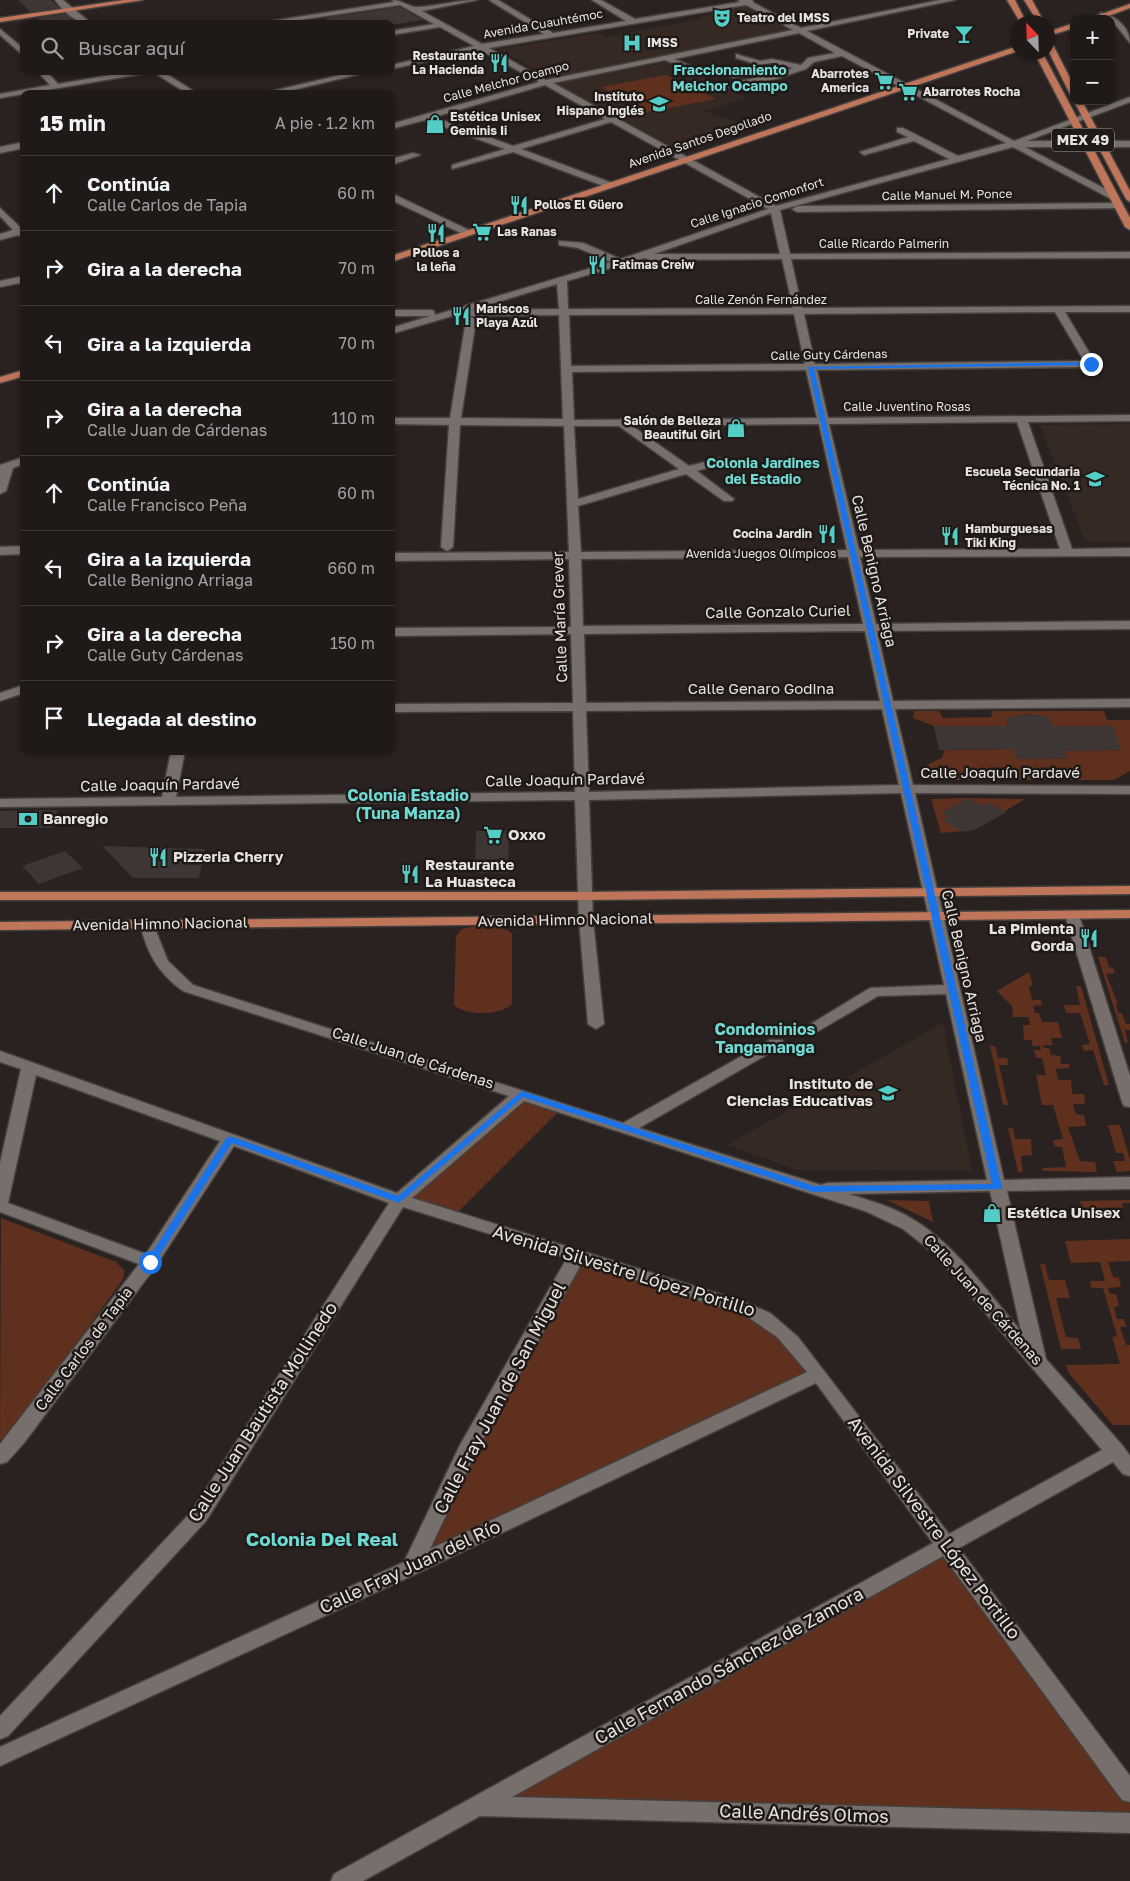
<!DOCTYPE html>
<html lang="es">
<meta charset="utf-8">
<style>
:root{--surface:#1f1a18;--page:#272321;--text:#f1f3f6;--muted:#a1a1a2;--line:#3c3837}
body{margin:0;font-family:"Golos Text",sans-serif;background:var(--page);color:var(--text)}
.controls{position:absolute;right:15px;top:15px;display:grid;overflow:hidden;border-radius:10px;box-shadow:0 1px 4px #0004}
.controls button{width:45px;height:45px;display:grid;place-items:center;padding:0;border:0;border-bottom:1px solid var(--line);background:var(--surface);color:var(--text);font:25px sans-serif}
.compass{position:absolute;left:1010px;top:15px;width:45px;height:45px;border-radius:50%;background:var(--surface);box-shadow:0 1px 4px #0004;rotate:337deg}
.stop{position:absolute;width:15px;height:15px;margin:-11px;border:4px solid #1a73e8;border-radius:50%;background:#fff}
.stop.end{background:#1a73e8;border-color:#fff;box-shadow:0 1px 5px #0008}
.list{margin:0;padding:0;list-style:none}
h2{display:flex;justify-content:space-between;align-items:center;height:65px;margin:0;padding:0 20px;font-size:21px}
h2 small{font-size:16px;font-weight:400;color:var(--muted)}
.list li{display:grid;grid-template-columns:32px 1fr auto;gap:15px;align-items:center;box-sizing:border-box;height:75px;padding:0 20px;border-top:1px solid var(--line)}
.list b{display:block;font-size:19px;white-space:nowrap}
.list p{margin:0;font-size:16px;white-space:nowrap;color:var(--muted)}
.list em{font-size:16px;font-style:normal;color:var(--muted)}
.icon{flex:none;width:28px;height:28px;fill:none;stroke:currentColor;stroke-width:2;stroke-linecap:round;stroke-linejoin:round}
.map{position:relative;flex:none;width:1130px;height:1881px;overflow:hidden}
.search{position:absolute;background:var(--surface);box-shadow:0 1px 4px #0004;left:20px;top:20px;width:375px;height:55px;display:flex;align-items:center;gap:12px;box-sizing:border-box;padding:0 18px;border-radius:10px;color:var(--muted);font-size:19px}
.panel{position:absolute;background:var(--surface);box-shadow:0 1px 4px #0004;left:20px;top:90px;width:375px;height:665px;border-radius:10px}
.map>svg:first-child{display:block}
</style>
<div class="map">
<svg width="1130" height="1881" viewBox="0 0 1130 1881">
<rect width="100%" height="100%" fill="#292220"/>
<g fill="#362924">
<path d="M748 6 794 29 554 79 498 49 599 33 607 37 701 19V17Z"/>
<path d="M669 62 747 98 704 111 752 127 683 149 675 148 554 83Z"/>
<path d="M1130 424V541H1085L1040 425Z"/>
<path d="M943 1023 972 1171 797 1170 727 1145Z"/>
</g>
<g fill="#5f301e">
<path d="M666 75 716 99 647 112 601 87Z"/>
<path d="M914 711H939L943 718 992 717 991 711H1104L1107 720H1130V771L1114 780H929L925 766 942 758 945 750 1014 749 1017 759 1066 758 1064 751 1121 750 1112 726H1052L1049 717 1027 714 1006 718 1008 726H934L913 718Z"/>
<path d="M968 798 1025 799 974 830 941 833 931 799Z"/>
<path d="M471 927C485 927 503 924 512 934V1004C500 1016 466 1016 454 1005L456 936 462 929Z"/>
<path d="M1098 957H1106L1109 967 1113 968 1115 973 1106 974 1118 1004 1116 1005 1118 1013H1122L1126 1024H1130V1030H1125L1128 1042 1125 1043Z"/>
<path d="M1029 972 1033 986H1029L1032 1000H1041L1042 1005 1033 1006 1035 1013H1039L1042 1022H1058L1062 1038H1051L1053 1045H1043L1044 1048H1049L1051 1055 1060 1056 1061 1064H1069V1068L1056 1069 1058 1080H1071L1072 1094H1084L1085 1104H1073L1076 1114 1084 1115 1086 1126 1068 1127 1080 1161 1095 1162 1097 1172 1043 1171 1042 1168 1066 1167 1062 1147H1055L1053 1140 1063 1139 1053 1105H1042L1036 1075H1046L1042 1058H1036L1034 1050H1041L1040 1046H1033L1031 1040H1024L1023 1025H1030L1029 1017H1013L1012 1006 997 991Z"/>
<path d="M1076 986H1081L1109 1085H1104L1093 1050 1084 1051 1082 1045 1090 1044 1080 1013H1066L1064 1005H1080Z"/>
<path d="M990 1046H995L998 1058H1007L1009 1065H999L1008 1105H1003Z"/>
<path d="M522 1094 563 1107 453 1217 399 1200Z"/>
<path d="M1108 1125H1120L1130 1160V1171L1117 1172 1113 1161H1125L1123 1153H1116Z"/>
<path d="M1008 1128H1013L1015 1139H1031L1032 1155 1021 1156 1023 1172H1018Z"/>
<path d="M887 1200 929 1201 933 1222Z"/>
<path d="M1130 1200V1203H1122L1123 1208 1083 1209 1080 1201Z"/>
<path d="M1 1218 116 1262 125 1271 123 1279 16 1426 0 1441Z"/>
<path d="M1130 1239V1261L1108 1262 1113 1277 1119 1278 1121 1287 1108 1288 1110 1294H1116L1119 1306 1114 1307 1117 1319H1124L1126 1327H1120L1126 1345H1130V1425H1113L1068 1372 1066 1365 1120 1364 1112 1337 1117 1336 1103 1288H1091L1090 1281H1105L1100 1262 1071 1263 1065 1241Z"/>
<path d="M577 1256 759 1313 819 1374 411 1567Z"/>
<path d="M1040 1264H1045L1049 1280H1065L1070 1298H1056L1066 1337 1078 1338 1081 1349H1061Z"/>
<path d="M947 1544 1130 1793V1823L478 1806Z"/>
</g>
<g fill="#3d3634">
<path d="M18 0H51L59 8 31 12Z"/>
<path d="M400 7 423 20 397 24H327L326 18Z"/>
<path d="M65 14 78 24H44L38 18Z"/>
<path d="M1027 714 1049 717 1052 726H1113L1121 750 1064 751 1067 758 1017 759 1014 749 939 750 934 726H1008L1006 718Z"/>
<path d="M968 798 983 806 989 803 1007 812 974 830 963 832 942 820 949 817 941 813Z"/>
<path d="M58 810 52 828H0V811Z"/>
<path d="M476 831H509L508 873H475Z"/>
<path d="M102 846 205 849 199 878H133Z"/>
<path d="M65 851 83 868 39 884 22 866Z"/>
</g>
<g fill="none" stroke-linecap="round" stroke-linejoin="round">
<g stroke="#44403e" stroke-width="3">
<g id="minor">
<path d="M55 0H63L92 24C76 24 64 12 55 0Z"/>
<path d="M392 0C402 0 410 8 418 7 438 6 457 0 477 0L422 11 482 44 544 34 489 0H498L553 33 626 21 592 0H601L635 19 740 2 738 0H752L754 3 801 28 940 0H955L807 31 1014 141 1130 97V102L1027 141H1130V147H1025L1117 195V199H1111L1013 147 780 210 790 254 1130 252V258L791 259 802 308 1130 306V312H1065L1096 364 1091 367 817 370 828 418 1130 415V421L1028 422 1072 549 1130 548V556L860 557 876 624 1130 621V629L877 631 893 701 1130 699V707L895 709 913 785 1130 786V794L915 793 1004 1180 1130 1177V1189L1007 1191 1046 1359 1123 1446 1130 1456V1476L1123 1474 1113 1462 959 1548 1130 1776V1802L1122 1800 943 1556 512 1797 1130 1813V1833L480 1816 363 1881H331L334 1874 933 1543 816 1383 418 1573 0 1766V1747L404 1562 460 1445 567 1258 403 1207 206 1521 8 1736 0 1739V1716L192 1511 389 1203 234 1146 156 1266 24 1443 7 1462 0 1464V1444L139 1264 0 1212V1163L21 1069 0 1062V1051L397 1193 509 1096 183 991C158 973 147 953 140 924L142 921H152L168 961 193 985 623 1123 770 1040H782L784 1043 782 1046 639 1128 821 1185 827 1183 987 1180 946 994 878 996 815 1033 809 1035 801 1030 870 988 944 985 901 793 589 800 593 920 604 1024 596 1029 588 1024 579 920 575 800 0 807V799L162 797 171 751H185L176 797 575 792 573 711 391 712V704L573 703 571 634 391 636V628L571 627 569 559 391 561V553L569 552 564 426 460 425 453 547 447 551 441 547 449 425 391 424V418H450L466 320 471 317 476 320 461 418 563 419 559 315 464 316 459 314 391 334V328L430 316H391V310H431L434 311 435 315 611 262 578 248 559 245V241L583 243 621 259 768 209 611 122 521 149 612 183V187H606L513 152 452 169V165L505 149 425 120 391 129V124L539 82 480 50 391 69V65L474 46 440 27 391 35V31L434 24 400 5 273 24 259 23 394 2ZM746 5 793 30 546 80 489 48ZM799 33 835 53 808 58 801 65 772 59 760 61 736 54V58L759 65 772 63 793 68 771 75 724 84V88L776 79 806 69 814 62 842 56 1006 143 958 156 903 128H897V132L908 137 860 152 864 155 914 141 949 159 776 206 553 83 665 60 702 75 722 74 734 78 755 74 754 72 735 74 723 70 703 71 674 59ZM545 85 605 119 513 146 434 117ZM771 213 780 254H654ZM645 258 649 260 782 259 793 308 568 309 567 281ZM557 284 559 309 471 310ZM1055 312 1084 361 815 364 804 314ZM794 314 805 364 571 366 569 315ZM806 370 817 418 574 420 572 372ZM1017 422 1060 549 859 550 829 424ZM819 424 847 550 581 552 578 506 686 474 724 501H732L734 499 697 471 724 463V459L720 458 689 466 632 426ZM574 426H619L679 469 578 499ZM848 557 863 624 583 626 581 559ZM865 631 880 701 586 703 584 634ZM882 709 899 785 589 792 586 711ZM36 1075 220 1141 146 1254 8 1203ZM524 1101 865 1211 903 1229 936 1255 1102 1450 949 1534 798 1337 770 1313 742 1301 412 1198ZM990 1191 1021 1331C989 1294 955 1244 914 1220 894 1207 871 1201 849 1194ZM582 1263 745 1315 777 1337 807 1372 430 1549 479 1446Z"/>
<path d="M1103 13C1117 17 1130 28 1130 43L1111 19 1100 17V13Z"/>
<path d="M0 29 24 49V56L0 35Z"/>
<path d="M37 71H46L58 84 134 71H162L198 94H188L153 72 0 98V94L50 85Z"/>
<path d="M357 71H373L276 94H260Z"/>
<path d="M24 142V148L0 153V147Z"/>
<path d="M413 153 420 155 391 165V159Z"/>
<path d="M391 193 471 231 473 233 465 235 391 200Z"/>
<path d="M1119 203 1122 204V208L797 212 792 209 797 206Z"/>
<path d="M0 208 21 228 24 227V239L18 235 0 240V234L13 230 0 216Z"/>
<path d="M24 276V282L0 287V281Z"/>
<path d="M24 457V464L13 468 6 491 0 494V465Z"/>
<path d="M24 546V554L0 555V547Z"/>
<path d="M24 685V693L0 701V693Z"/>
<path d="M1072 911 1079 915 1130 1076V1107L1124 1106 1122 1102 1065 915Z"/>
</g>
</g>
<g stroke="#44403e" stroke-width="3">
<g id="major">
<path d="M124 0H143L0 22V18Z"/>
<path d="M1007 0H1015L1026 22H1020Z"/>
<path d="M1024 0H1032L1044 22H1038Z"/>
<path d="M1130 4V8L1100 19H1088Z"/>
<path d="M1074 23V28L1048 36V32Z"/>
<path d="M1048 41 1052 43 1074 86V96L1070 94 1048 50Z"/>
<path d="M1018 46V51L391 262V256Z"/>
<path d="M1034 52H1042L1130 218V230L1125 227Z"/>
<path d="M1074 101H1082L1130 191V202L1126 199Z"/>
<path d="M24 370V376L0 383V377Z"/>
<path d="M1130 886V894L585 900H0V892H585Z"/>
<path d="M1130 910V918L0 930V922Z"/>
</g>
</g>
<use href="#minor" fill="#766f6c" fill-rule="evenodd"/>
<use href="#major" fill="#bf7559" fill-rule="evenodd"/>
</g>
<path fill="#1a73e8" d="M1091 362 1093 365 814 369 1002 1187 1001 1189 813 1192 523 1097 399 1203 232 1143 153 1265H147V1260L227 1137H233L398 1196 522 1091 814 1186 992 1184 808 367Z"/>
<defs>
<g id="theatre-bare" transform="scale(1.5)"><path d="M-5-5.5Q0-4 5-5.5V0Q5 5 0 6Q-5 5-5 0ZM-3.3-2.5H-1v1.5H-3.3ZM1-2.5H3.3v1.5H1ZM-2.8 1Q0 5.5 2.8 1Z" fill="#54cdc7" stroke="#1f1917" stroke-width="2.5" paint-order="stroke"/></g>
<g id="bar-bare" transform="scale(1.5)"><path d="M-6-5H6L.8 .8V4.5H3.5V6h-7V4.5H-.8V.8Z" fill="#54cdc7" stroke="#1f1917" stroke-width="2.5" paint-order="stroke"/></g>
<g id="hospital-bare" transform="scale(1.5)"><path d="M-5-5h3v3.5h4V-5h3V5h-3V1.5h-4V5h-3Z" fill="#54cdc7" stroke="#1f1917" stroke-width="2.5" paint-order="stroke"/></g>
<g id="restaurant-bare" transform="scale(1.5)"><path d="M-5-6h1v4h1v-4h1v4h1v-4h1v5L-1.5 .5V6h-2V.5L-5-1ZM5-6V6H3V1.5H1.5Q1.5-4 5-6Z" fill="#54cdc7" stroke="#1f1917" stroke-width="2.5" paint-order="stroke"/></g>
<g id="supermarket-bare" transform="scale(1.5)"><path d="M-6-5.5h2.5l.6 2H6L4.5 2H-2.5L-4.4-4H-6ZM-1.5 3.2a1.3 1.3 0 1 0 .1 0ZM3 3.2a1.3 1.3 0 1 0 .1 0Z" fill="#54cdc7" stroke="#1f1917" stroke-width="2.5" paint-order="stroke"/></g>
<g id="school-bare" transform="scale(1.5)"><path d="M0-5L7-2L0 1L-7-2ZM-4 1L0 2.5L4 1V4Q0 6-4 4Z" fill="#54cdc7" stroke="#1f1917" stroke-width="2.5" paint-order="stroke"/></g>
<g id="shop-bare" transform="scale(1.5)"><path d="M-5-2.5h2.3a2.7 3.5 0 0 1 5.4 0H5L5.5 6h-11ZM-1.5-2.5h3a1.5 2.3 0 0 0-3 0Z" fill="#54cdc7" stroke="#1f1917" stroke-width="2.5" paint-order="stroke"/></g>
<g id="bank-bare" transform="scale(1.5)"><path d="M-6-4H6V4H-6ZM0-2.3a2.3 2.3 0 1 0 0 4.6a2.3 2.3 0 1 0 0-4.6Z" fill="#54cdc7" stroke="#1f1917" stroke-width="2.5" paint-order="stroke"/></g>
<g id="university-bare" transform="scale(1.5)"><path d="M0-5L7-2L0 1L-7-2ZM-4 1L0 2.5L4 1V4Q0 6-4 4Z" fill="#54cdc7" stroke="#1f1917" stroke-width="2.5" paint-order="stroke"/></g>
</defs>
<g fill-rule="evenodd">
<use href="#theatre-bare" x="722" y="18"/>
<use href="#bar-bare" x="964" y="34"/>
<use href="#hospital-bare" x="632" y="43"/>
<use href="#restaurant-bare" x="499" y="63"/>
<use href="#supermarket-bare" x="884" y="81"/>
<use href="#supermarket-bare" x="908" y="92"/>
<use href="#school-bare" x="659" y="104"/>
<use href="#shop-bare" x="435" y="124"/>
<use href="#restaurant-bare" x="519" y="205"/>
<use href="#supermarket-bare" x="482" y="232"/>
<use href="#restaurant-bare" x="436" y="233"/>
<use href="#restaurant-bare" x="597" y="265"/>
<use href="#restaurant-bare" x="461" y="316"/>
<use href="#shop-bare" x="736" y="428"/>
<use href="#school-bare" x="1095" y="479"/>
<use href="#restaurant-bare" x="827" y="534"/>
<use href="#restaurant-bare" x="950" y="536"/>
<use href="#bank-bare" x="28" y="819"/>
<use href="#supermarket-bare" x="493" y="835"/>
<use href="#restaurant-bare" x="158" y="857"/>
<use href="#restaurant-bare" x="410" y="874"/>
<use href="#restaurant-bare" x="1089" y="938"/>
<use href="#university-bare" x="888" y="1093"/>
<use href="#shop-bare" x="992" y="1213"/>
</g>
<g text-anchor="middle" stroke-width="5" stroke-linejoin="round" paint-order="stroke">
<g font-size="12" font-weight="bold" fill="#e7e3e1" stroke="#1f1917" text-anchor="start">
<text x="737" y="22">Teatro del IMSS</text>
<text x="949" y="38" text-anchor="end">Private</text>
<text x="647" y="47">IMSS</text>
<text x="484" y="60" text-anchor="end">Restaurante<tspan x="484" dy="14">La Hacienda</tspan></text>
<text x="869" y="78" text-anchor="end">Abarrotes<tspan x="869" dy="14">America</tspan></text>
<text x="923" y="96">Abarrotes Rocha</text>
<text x="644" y="101" text-anchor="end">Instituto<tspan x="644" dy="14">Hispano Inglés</tspan></text>
<text x="450" y="121">Estética Unisex<tspan x="450" dy="14">Geminis Ii</tspan></text>
<text x="534" y="209">Pollos El Güero</text>
<text x="497" y="236">Las Ranas</text>
<text x="436" y="257" text-anchor="middle">Pollos a<tspan x="436" dy="14">la leña</tspan></text>
<text x="612" y="269">Fatimas Creiw</text>
<text x="476" y="313">Mariscos<tspan x="476" dy="14">Playa Azúl</tspan></text>
<text x="721" y="425" text-anchor="end">Salón de Belleza<tspan x="721" dy="14">Beautiful Girl</tspan></text>
<text x="1080" y="476" text-anchor="end">Escuela Secundaria<tspan x="1080" dy="14">Técnica No. 1</tspan></text>
<text x="965" y="533">Hamburguesas<tspan x="965" dy="14">Tiki King</tspan></text>
<text x="812" y="538" text-anchor="end">Cocina Jardin</text>
</g>
<g font-size="12" fill="#e7e3e1" stroke="#1f1917">
<text transform="translate(543 24) rotate(-10)" y="4">Avenida Cuauhtémoc</text>
<text transform="translate(506 82) rotate(-15)" y="4">Calle Melchor Ocampo</text>
<text transform="translate(700 140) rotate(-19)" y="4">Avenida Santos Degollado</text>
<text transform="translate(947 195) rotate(-1)" y="4">Calle Manuel M. Ponce</text>
<text transform="translate(757 203) rotate(-18)" y="4">Calle Ignacio Comonfort</text>
<text x="884" y="248">Calle Ricardo Palmerin</text>
<text x="761" y="304">Calle Zenón Fernández</text>
<text transform="translate(829 355) rotate(-1)" y="4">Calle Guty Cárdenas</text>
<text x="907" y="411">Calle Juventino Rosas</text>
<text x="761" y="558">Avenida Juegos Olímpicos</text>
</g>
<g font-size="14" font-weight="bold" fill="#6fdad4" stroke="#1f1917">
<text x="730" y="75">Fraccionamiento<tspan x="730" dy="16">Melchor Ocampo</tspan></text>
<text x="763" y="468">Colonia Jardines<tspan x="763" dy="16">del Estadio</tspan></text>
</g>
<rect fill="#1f1917" stroke="#aba6a4" stroke-width="1" x="1052" y="128.5" width="62" height="23" rx="4"/>
<g font-size="14" font-weight="bold" fill="#e7e3e1">
<text x="1083" y="145">MEX 49</text>
</g>
<g font-size="15" fill="#e7e3e1" stroke="#1f1917">
<text transform="translate(874 571) rotate(77)" y="5">Calle Benigno Arriaga</text>
<text transform="translate(778 612) rotate(-1)" y="5">Calle Gonzalo Curiel</text>
<text transform="translate(560 617) rotate(-92)" y="5">Calle María Grever</text>
<text x="761" y="694">Calle Genaro Godina</text>
<text x="1000" y="778">Calle Joaquín Pardavé</text>
<text transform="translate(565 780) rotate(-1)" y="5">Calle Joaquín Pardavé</text>
<text transform="translate(160 785) rotate(-1)" y="5">Calle Joaquín Pardavé</text>
<text transform="translate(565 920) rotate(-1)" y="5">Avenida Himno Nacional</text>
<text transform="translate(160 924) rotate(-1)" y="5">Avenida Himno Nacional</text>
<text transform="translate(964 966) rotate(77)" y="5">Calle Benigno Arriaga</text>
<text transform="translate(413 1058) rotate(18)" y="5">Calle Juan de Cárdenas</text>
<text transform="translate(983 1300) rotate(48)" y="5">Calle Juan de Cárdenas</text>
<text transform="translate(84 1349) rotate(-53)" y="5">Calle Carlos de Tapia</text>
</g>
<g font-size="15" font-weight="bold" fill="#e7e3e1" stroke="#1f1917" text-anchor="start">
<text x="43" y="824">Banregio</text>
<text x="508" y="840">Oxxo</text>
<text x="173" y="862">Pizzeria Cherry</text>
<text x="425" y="870">Restaurante<tspan x="425" dy="17">La Huasteca</tspan></text>
<text x="1074" y="934" text-anchor="end">La Pimienta<tspan x="1074" dy="17">Gorda</tspan></text>
<text x="873" y="1089" text-anchor="end">Instituto de<tspan x="873" dy="17">Ciencias Educativas</tspan></text>
<text x="1007" y="1218">Estética Unisex</text>
</g>
<g font-size="16" font-weight="bold" fill="#6fdad4" stroke="#1f1917">
<text x="408" y="801">Colonia Estadio<tspan x="408" dy="18">(Tuna Manza)</tspan></text>
<text x="765" y="1035">Condominios<tspan x="765" dy="18">Tangamanga</tspan></text>
</g>
<g font-size="18" fill="#e7e3e1" stroke="#1f1917">
<text transform="translate(624 1271) rotate(17)" y="6">Avenida Silvestre López Portillo</text>
<text transform="translate(500 1398) rotate(-62)" y="6">Calle Fray Juan de San Miguel</text>
<text transform="translate(263 1412) rotate(-57)" y="6">Calle Juan Bautista Mollinedo</text>
<text transform="translate(934 1528) rotate(53)" y="6">Avenida Silvestre López Portillo</text>
<text transform="translate(410 1567) rotate(-25)" y="6">Calle Fray Juan del Río</text>
<text transform="translate(729 1666) rotate(-29)" y="6">Calle Fernando Sánchez de Zamora</text>
<text transform="translate(804 1814) rotate(2)" y="6">Calle Andrés Olmos</text>
</g>
<g font-size="19" font-weight="bold" fill="#6fdad4" stroke="#1f1917">
<text x="322" y="1546">Colonia Del Real</text>
</g>
</g>
</svg>
<div class="controls">
<button>+</button>
<button>−</button>
</div>
<svg class="compass" viewBox="-18 -18 36 36"><path d="M0-13l5 13h-10z" fill="#e53935"/><path d="M0 13l5-13h-10z" fill="#a1a1a2"/></svg>
<div class="stop" style="left:150px;top:1262px"></div>
<div class="stop end" style="left:1091px;top:364px"></div>
<div class="search"><svg class="icon" aria-label="search" viewBox="0 0 24 24"><circle cx="10" cy="10" r="6"/><path d="M15 15l6 6"/></svg>Buscar aquí</div>
<section class="panel">
<h2>15 min<small>A pie · 1.2 km</small></h2>
<ul class="list">
<li><svg class="icon" aria-label="ahead" viewBox="0 0 24 24"><path d="M12 20V5M6 11l6-6 6 6"/></svg><div><b>Continúa</b><p>Calle Carlos de Tapia</p></div><em>60 m</em></li>
<li><svg class="icon" aria-label="right" viewBox="0 0 24 24"><path d="M7 20v-9h11M14 6l5 5-5 5"/></svg><div><b>Gira a la derecha</b></div><em>70 m</em></li>
<li><svg class="icon" aria-label="left" viewBox="0 0 24 24"><path d="M17 20v-9H6M10 6l-5 5 5 5"/></svg><div><b>Gira a la izquierda</b></div><em>70 m</em></li>
<li><svg class="icon" aria-label="right" viewBox="0 0 24 24"><path d="M7 20v-9h11M14 6l5 5-5 5"/></svg><div><b>Gira a la derecha</b><p>Calle Juan de Cárdenas</p></div><em>110 m</em></li>
<li><svg class="icon" aria-label="ahead" viewBox="0 0 24 24"><path d="M12 20V5M6 11l6-6 6 6"/></svg><div><b>Continúa</b><p>Calle Francisco Peña</p></div><em>60 m</em></li>
<li><svg class="icon" aria-label="left" viewBox="0 0 24 24"><path d="M17 20v-9H6M10 6l-5 5 5 5"/></svg><div><b>Gira a la izquierda</b><p>Calle Benigno Arriaga</p></div><em>660 m</em></li>
<li><svg class="icon" aria-label="right" viewBox="0 0 24 24"><path d="M7 20v-9h11M14 6l5 5-5 5"/></svg><div><b>Gira a la derecha</b><p>Calle Guty Cárdenas</p></div><em>150 m</em></li>
<li><svg class="icon" aria-label="arrive" viewBox="0 0 24 24"><path d="M6 21V4h12l-3 4 3 4H6"/></svg><div><b>Llegada al destino</b></div></li>
</ul>
</section>
</div>
